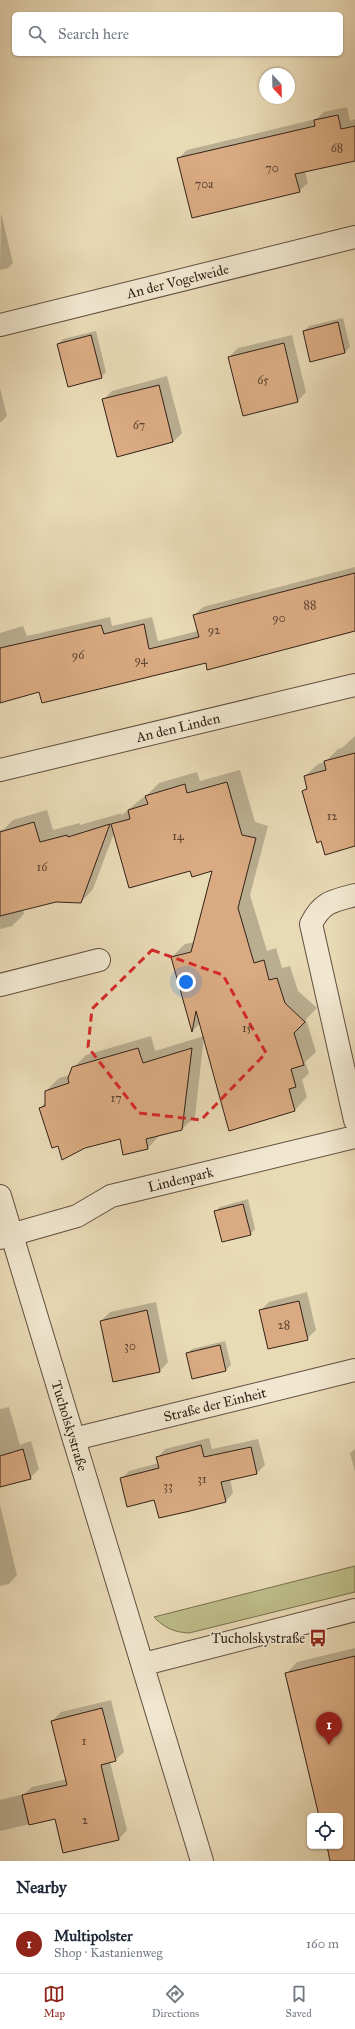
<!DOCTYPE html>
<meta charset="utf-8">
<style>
:root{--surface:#fff;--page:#f6f6f7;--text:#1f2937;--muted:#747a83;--line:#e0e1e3;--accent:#8f2418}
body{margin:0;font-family:"IM FELL Great Primer",serif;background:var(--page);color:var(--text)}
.controls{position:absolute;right:12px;bottom:12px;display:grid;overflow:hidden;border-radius:6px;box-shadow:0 1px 3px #0004}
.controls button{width:36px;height:36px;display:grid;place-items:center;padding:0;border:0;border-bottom:1px solid var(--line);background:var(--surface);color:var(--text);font:20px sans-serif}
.compass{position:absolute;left:259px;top:68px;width:36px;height:36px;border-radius:50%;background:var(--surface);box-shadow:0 1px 3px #0004;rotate:158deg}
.you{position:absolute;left:186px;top:982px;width:14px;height:14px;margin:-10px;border:3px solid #fff;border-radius:50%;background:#1a73e8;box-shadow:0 0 0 6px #1a73e833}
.badge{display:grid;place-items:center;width:26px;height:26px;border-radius:50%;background:var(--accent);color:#fff;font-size:13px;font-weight:700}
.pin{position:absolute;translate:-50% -33px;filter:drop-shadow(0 1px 2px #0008)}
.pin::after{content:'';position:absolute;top:21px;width:14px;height:12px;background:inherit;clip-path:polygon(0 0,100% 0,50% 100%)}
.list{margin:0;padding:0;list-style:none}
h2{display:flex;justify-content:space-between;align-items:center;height:52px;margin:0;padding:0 16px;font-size:17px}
h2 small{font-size:13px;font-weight:400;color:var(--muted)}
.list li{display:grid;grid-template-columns:26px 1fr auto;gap:12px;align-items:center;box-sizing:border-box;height:60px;padding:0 16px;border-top:1px solid var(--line)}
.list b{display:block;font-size:15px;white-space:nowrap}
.list p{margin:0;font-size:13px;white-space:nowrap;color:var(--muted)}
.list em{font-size:13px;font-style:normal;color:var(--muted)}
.icon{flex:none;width:22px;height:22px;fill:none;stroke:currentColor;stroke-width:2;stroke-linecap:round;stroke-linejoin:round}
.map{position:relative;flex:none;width:355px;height:1861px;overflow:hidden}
.search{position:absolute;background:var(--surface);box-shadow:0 1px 3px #0004;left:12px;right:12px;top:12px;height:44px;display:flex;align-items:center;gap:10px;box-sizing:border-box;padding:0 14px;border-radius:6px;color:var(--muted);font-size:15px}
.sheet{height:112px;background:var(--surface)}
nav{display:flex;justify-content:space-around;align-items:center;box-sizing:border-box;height:56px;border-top:1px solid var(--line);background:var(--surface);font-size:11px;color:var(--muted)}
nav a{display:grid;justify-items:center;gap:2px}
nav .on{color:var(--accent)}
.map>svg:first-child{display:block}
</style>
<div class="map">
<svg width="355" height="1861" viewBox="0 0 355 1861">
<rect width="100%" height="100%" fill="#e9dab6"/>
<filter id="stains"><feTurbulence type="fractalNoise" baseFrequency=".005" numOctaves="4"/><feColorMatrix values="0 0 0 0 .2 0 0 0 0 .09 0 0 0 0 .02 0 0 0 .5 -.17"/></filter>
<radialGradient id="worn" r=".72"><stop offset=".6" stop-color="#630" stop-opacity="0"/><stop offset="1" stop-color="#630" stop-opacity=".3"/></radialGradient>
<path fill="#bdbd89" stroke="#786f50" d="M355 1566V1592L189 1633C173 1632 165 1628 154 1617Z"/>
<g fill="#0003">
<path d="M347 107 350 121 355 119V160L305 171 308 183 299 191 178 159 187 150 316 119 324 112Z"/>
<path d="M1 213 13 263 8 268 0 270Z"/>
<path d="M343 318 350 347 345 352 311 360 304 331 309 326Z"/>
<path d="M96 331 106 372 101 377 58 344 63 339Z"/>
<path d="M292 335 306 392 298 401 229 357 238 348Z"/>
<path d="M167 376 182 433 173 442 117 456 103 400 112 391Z"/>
<path d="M0 388 7 416 0 423Z"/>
<path d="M355 567V630L206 662 40 691 0 702V633L23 626 27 636 110 617 112 626 152 617 158 641 198 631 194 615 203 607Z"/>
<path d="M355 736V845L304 791 308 787 305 776 318 764 325 762 338 749 342 748Z"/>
<path d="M240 770 255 822 268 826 250 895 267 951 276 948 282 968 290 966 298 991 317 1008 306 1019 316 1052 305 1062 309 1073 302 1080 307 1097 295 1110 200 1023 193 1031 172 957 185 944 195 942 213 869H191L114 833 93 889 81 902 56 901 23 909 24 914 12 926 0 929V830L4 829 13 820 47 810 53 830 80 823V825L122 813 121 816 142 798 146 796 159 783 197 772 200 781Z"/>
<path d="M151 1036 155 1051 204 1036 195 1117 182 1129 160 1135 148 1148 120 1138 58 1145 40 1108 46 1102V1091L59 1078 70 1075 73 1068 86 1055Z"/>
<path d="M248 1199 255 1229 250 1234 215 1212 220 1207Z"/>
<path d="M307 1292 316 1330 307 1339 260 1311 269 1302Z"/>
<path d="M156 1302 168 1362 160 1371 101 1321 110 1312Z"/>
<path d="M225 1341 231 1365 226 1370 187 1354 192 1349Z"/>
<path d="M9 1407 20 1445 31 1441 39 1469 30 1478 0 1486V1409Z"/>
<path d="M209 1438 212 1449 258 1439 265 1465 257 1473 230 1479 233 1493 226 1501 155 1499 121 1479 129 1471 159 1463 158 1457 165 1449Z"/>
<path d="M355 1449V1472L350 1453Z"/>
<path d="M0 1505 17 1575 9 1584 0 1586Z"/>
<path d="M355 1648V1861H331L328 1846H340V1816H321L286 1674 297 1662Z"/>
<path d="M111 1700 124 1752 115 1760 110 1762 127 1830 119 1839 64 1852 56 1818 0 1831V1800L24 1794 32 1787 67 1779 52 1721 61 1712Z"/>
</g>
<g fill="#daab82" stroke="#322118">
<path d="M338 115 341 129 355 126V161L295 174 300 192 192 218 177 158 315 126 314 120Z"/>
<path d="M338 322 345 353 310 362 303 331Z"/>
<path d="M91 335 102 378 68 387 57 344Z"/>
<path d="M284 343 298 402 243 416 228 357Z"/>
<path d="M159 385 173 442 117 457 102 399Z"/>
<path d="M355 573V631L207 670 206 663 42 703 39 692 0 703V648L101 625 104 634 144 624 149 649 199 637 193 615Z"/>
<path d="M355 753V846L325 855 321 841 317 843 302 791 307 789 304 776 326 770 324 761Z"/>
<path d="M227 782 242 835 256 838 238 908 254 963 264 960 269 980 277 978 285 1003 305 1022 294 1033 304 1065 291 1069 296 1087 289 1089 295 1111 229 1131 196 1011 192 1032 171 957 191 952 212 871 192 877 190 871 129 888 111 824 130 819 128 810 148 804 145 796 185 784 187 793Z"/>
<path d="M34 822 40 842 67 835 68 837 110 824 81 903 56 902 0 916V832Z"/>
<path d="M138 1048 143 1063 192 1048 182 1130 146 1139 148 1149 123 1155 120 1139 85 1148 62 1160 58 1146 52 1148 39 1108 45 1106V1091L69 1083 68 1078 72 1067Z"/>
<path d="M243 1204 251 1235 222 1242 214 1211Z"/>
<path d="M299 1301 308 1340 268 1349 259 1310Z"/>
<path d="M147 1310 160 1372 113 1382 100 1321Z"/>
<path d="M220 1345 226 1371 192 1379 186 1353Z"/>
<path d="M201 1445 204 1457 251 1447 257 1474 221 1482 226 1502 190 1511 159 1518 154 1500 127 1507 120 1478 159 1468 156 1457Z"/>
<path d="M23 1449 31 1479 0 1487V1456Z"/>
<path d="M355 1656V1861H330L327 1846H340V1816H319L285 1673Z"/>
<path d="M102 1708 116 1761 101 1765 119 1840 63 1853 55 1819 29 1825 22 1795 67 1785 51 1721Z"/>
</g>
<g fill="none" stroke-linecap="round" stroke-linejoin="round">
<g stroke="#604f40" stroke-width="24">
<g id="minor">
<path id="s1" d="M0 325 355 237"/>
<path id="s2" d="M0 770 355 685"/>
<path d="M355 895C332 901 322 902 311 924L355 1120"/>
<path d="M0 985 99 960"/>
<path id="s3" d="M0 1196 202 1861"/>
<path id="s4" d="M0 1238 77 1216 111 1196 355 1137"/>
<path id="s5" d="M74 1439 355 1370"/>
<path d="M144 1664 355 1610"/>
</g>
</g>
<use href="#minor" stroke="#f1e7d0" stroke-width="22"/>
</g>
<path fill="none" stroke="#d62828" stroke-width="3" stroke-dasharray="8 5" stroke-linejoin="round" d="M152 950 223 975 266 1053 201 1120 139 1113 88 1047 92 1009Z"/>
<defs>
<g id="bus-bare" transform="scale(1.38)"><path d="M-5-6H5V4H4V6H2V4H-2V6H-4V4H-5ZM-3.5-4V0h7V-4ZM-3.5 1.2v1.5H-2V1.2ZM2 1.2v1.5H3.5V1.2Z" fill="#8f2418" stroke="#f1e7d0" stroke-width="2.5" paint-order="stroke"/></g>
</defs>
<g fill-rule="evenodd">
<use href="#bus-bare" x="318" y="1638"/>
</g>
<g text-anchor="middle" stroke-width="3.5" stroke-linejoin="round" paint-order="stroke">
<g font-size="12" fill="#5c4432">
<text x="337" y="152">68</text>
<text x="272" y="172">70</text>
<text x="204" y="188">70a</text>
<text x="263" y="384">65</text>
<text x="139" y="429">67</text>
<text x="310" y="609">88</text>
<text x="279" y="622">90</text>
<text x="214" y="634">92</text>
<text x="78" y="659">96</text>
<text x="141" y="664">94</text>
<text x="332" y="820">12</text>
<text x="178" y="840">14</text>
<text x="42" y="871">16</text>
<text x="247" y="1032">15</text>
<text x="116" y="1102">17</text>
<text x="284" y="1329">28</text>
<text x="130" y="1350">30</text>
<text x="202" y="1483">31</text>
<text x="168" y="1490">33</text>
<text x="84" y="1745">1</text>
<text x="85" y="1824">2</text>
</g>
<g font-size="14" fill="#322118" stroke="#f1e7d0">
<text dy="5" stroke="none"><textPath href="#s1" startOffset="183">An der Vogelweide</textPath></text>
<text dy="5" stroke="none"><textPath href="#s2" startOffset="183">An den Linden</textPath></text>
<text dy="5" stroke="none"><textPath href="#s4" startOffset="191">Lindenpark</textPath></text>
<text dy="5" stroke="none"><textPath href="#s5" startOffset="145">Straße der Einheit</textPath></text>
<text dy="5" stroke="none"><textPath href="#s3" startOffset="240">Tucholskystraße</textPath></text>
</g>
<g font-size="14" fill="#322118" stroke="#f1e7d0" text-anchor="end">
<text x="305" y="1643">Tucholskystraße</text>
</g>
</g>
<rect width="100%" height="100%" filter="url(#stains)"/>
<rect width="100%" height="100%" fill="url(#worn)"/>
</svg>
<div class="controls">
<button><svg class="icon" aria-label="locate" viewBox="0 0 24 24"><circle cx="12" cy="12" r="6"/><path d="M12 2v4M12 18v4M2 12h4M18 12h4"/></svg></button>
</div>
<svg class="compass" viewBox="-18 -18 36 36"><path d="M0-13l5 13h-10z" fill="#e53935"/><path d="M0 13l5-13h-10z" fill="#747a83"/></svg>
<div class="you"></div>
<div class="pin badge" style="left:329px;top:1745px">1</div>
<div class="search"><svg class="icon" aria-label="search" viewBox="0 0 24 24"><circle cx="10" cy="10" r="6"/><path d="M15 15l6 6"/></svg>Search here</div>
</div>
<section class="sheet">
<h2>Nearby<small></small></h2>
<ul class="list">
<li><span class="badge">1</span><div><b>Multipolster</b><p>Shop · Kastanienweg</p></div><em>160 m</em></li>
</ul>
</section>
<nav>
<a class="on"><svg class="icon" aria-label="map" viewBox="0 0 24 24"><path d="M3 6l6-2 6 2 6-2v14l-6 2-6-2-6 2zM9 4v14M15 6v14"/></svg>Map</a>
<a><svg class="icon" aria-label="directions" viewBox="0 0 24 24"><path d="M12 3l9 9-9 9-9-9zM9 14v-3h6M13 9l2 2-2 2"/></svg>Directions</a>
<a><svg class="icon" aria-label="saved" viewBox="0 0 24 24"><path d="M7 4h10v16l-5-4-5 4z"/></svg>Saved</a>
</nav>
